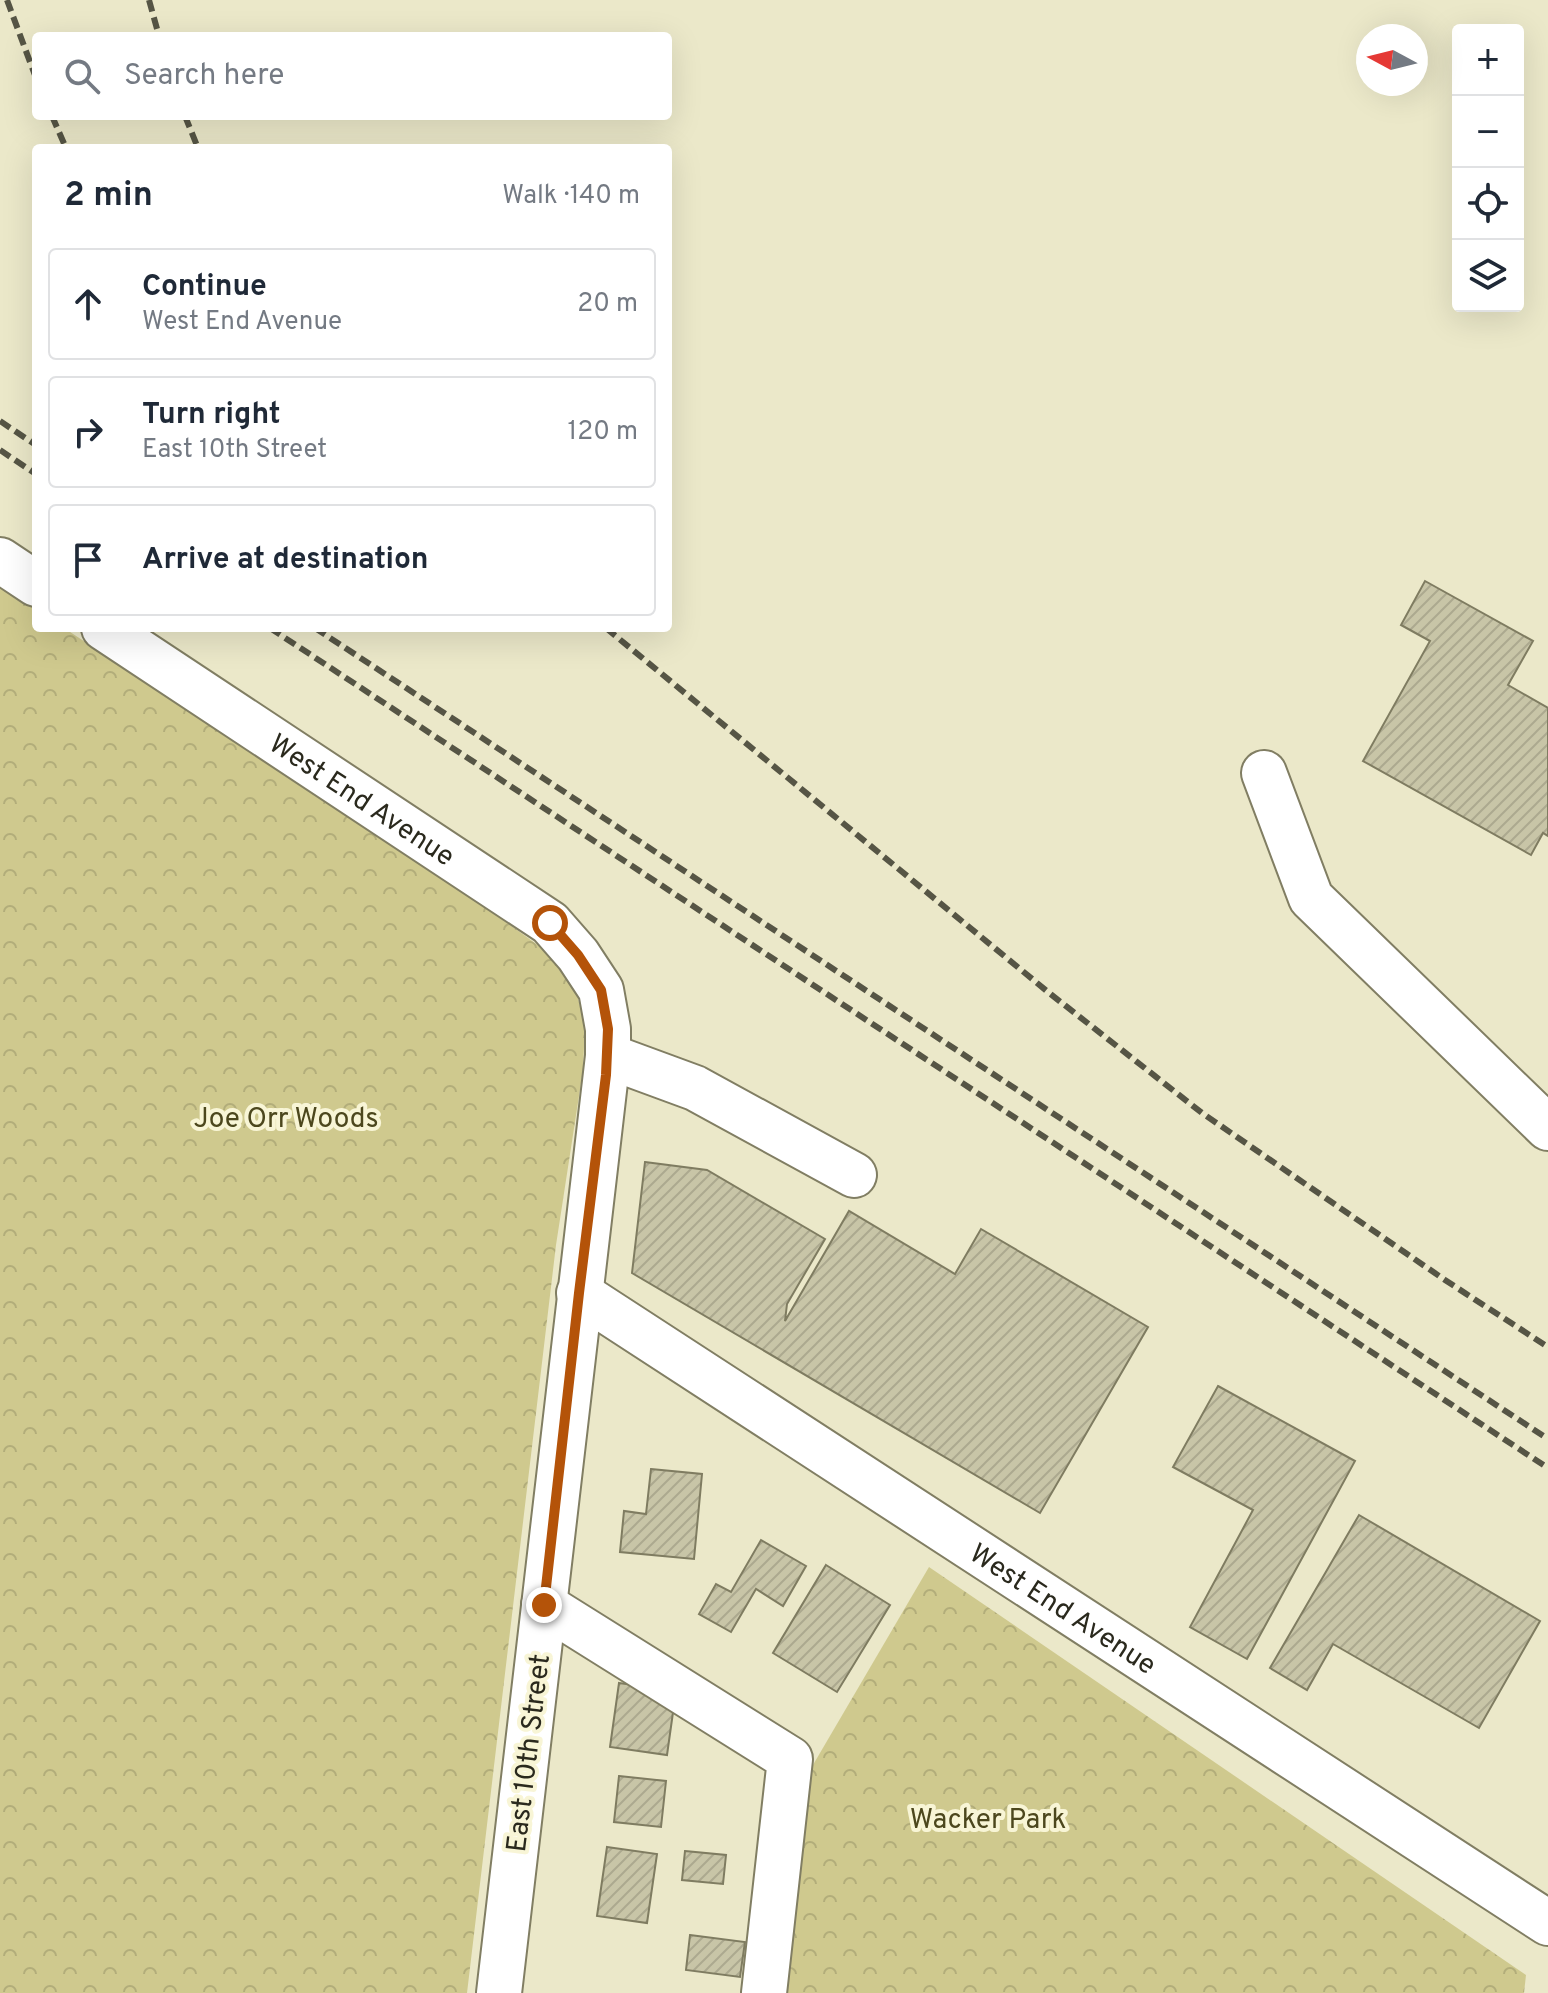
<!DOCTYPE html>
<meta charset="utf-8">
<style>
:root{--surface:#fff;--page:#f2f2f3;--text:#1f2937;--muted:#747a83;--line:#e0e1e3}
body{margin:0;font-family:Overpass,sans-serif;background:var(--page);color:var(--text)}
.controls{position:absolute;right:24px;top:24px;display:grid;overflow:hidden;border-radius:8px;box-shadow:0 8px 32px #0002}
.controls button{width:72px;height:72px;display:grid;place-items:center;padding:0;border:0;border-bottom:2px solid var(--line);background:var(--surface);color:var(--text);font:40px sans-serif}
.compass{position:absolute;left:1356px;top:24px;width:72px;height:72px;border-radius:50%;background:var(--surface);box-shadow:0 8px 32px #0002;rotate:277deg}
.stop{position:absolute;width:24px;height:24px;margin:-18px;border:6px solid #b45309;border-radius:50%;background:#fff}
.stop.end{background:#b45309;border-color:#fff;box-shadow:0 2px 8px #0008}
.list{margin:0;padding:0;list-style:none}
h2{display:flex;justify-content:space-between;align-items:center;height:104px;margin:0;padding:0 32px;font-size:34px}
h2 small{font-size:26px;font-weight:400;color:var(--muted)}
.list li{display:grid;grid-template-columns:52px 1fr auto;gap:24px;align-items:center;box-sizing:border-box;height:112px;margin:0 16px 16px;padding:0 16px;border:2px solid var(--line);border-radius:8px}
.list b{display:block;font-size:30px;white-space:nowrap}
.list p{margin:0;font-size:26px;white-space:nowrap;color:var(--muted)}
.list em{font-size:26px;font-style:normal;color:var(--muted)}
.icon{flex:none;width:44px;height:44px;fill:none;stroke:currentColor;stroke-width:2;stroke-linecap:round;stroke-linejoin:round}
.map{position:relative;flex:none;width:1548px;height:1993px;overflow:hidden}
.search{position:absolute;background:var(--surface);box-shadow:0 8px 32px #0002;left:32px;top:32px;width:640px;height:88px;display:flex;align-items:center;gap:20px;box-sizing:border-box;padding:0 28px;border-radius:8px;color:var(--muted);font-size:30px}
.panel{position:absolute;background:var(--surface);box-shadow:0 8px 32px #0002;left:32px;top:144px;width:640px;height:488px;border-radius:8px}
.map>svg:first-child{display:block}
</style>
<div class="map">
<svg width="1548" height="1993" viewBox="0 0 1548 1993">
<defs>
<pattern id="park-crowns" width="20" height="18" patternUnits="userSpaceOnUse" patternTransform="scale(2)"><rect width="20" height="18" fill="#cfc98e"/><path d="M2 6a3 3 0 1 1 6 0M12 15a3 3 0 1 1 6 0" fill="none" stroke="#b2ad7a"/></pattern>
<pattern id="building-hatch" width="6" height="6" patternUnits="userSpaceOnUse" patternTransform="scale(2)"><rect width="6" height="6" fill="#c8c5a7"/><path d="M-1 1l2-2M0 6l6-6M5 7l2-2" fill="none" stroke="#aca98f"/></pattern>
</defs>
<rect width="100%" height="100%" fill="#ebe8c9"/>
<g fill="url(#park-crowns)">
<path d="M0 586 36 609V628H64L460 889 546 951 567 975 577 995 585 1024 583 1070 556 1245 467 1993H0Z"/>
<path d="M929 1567 1526 1975 1524 1993H781L810 1770Z"/>
</g>
<g fill="url(#building-hatch)" stroke="#7f7c61" stroke-width="2">
<path d="M1425 581 1533 641 1508 685 1548 708V836L1543 833 1531 855 1363 761 1430 641 1401 625Z"/>
<path d="M645 1162 707 1170 825 1239 787 1304 785 1321 849 1211 955 1274 981 1229 1148 1327 1040 1513 632 1273Z"/>
<path d="M1218 1386 1355 1461 1247 1659 1190 1627 1253 1510 1173 1467Z"/>
<path d="M651 1469 702 1474 694 1559 620 1552 624 1511 646 1514Z"/>
<path d="M1359 1515 1540 1621 1479 1728 1333 1644 1307 1690 1270 1668Z"/>
<path d="M761 1540 806 1566 783 1606 756 1589 731 1632 699 1614 716 1584 731 1592Z"/>
<path d="M826 1565 890 1605 837 1692 773 1653Z"/>
<path d="M619 1683 676 1691 667 1755 610 1747Z"/>
<path d="M619 1776 666 1781 661 1827 614 1822Z"/>
<path d="M607 1847 657 1854 647 1923 597 1916Z"/>
<path d="M685 1851 726 1855 723 1884 682 1880Z"/>
<path d="M690 1935 745 1942 740 1977 686 1970Z"/>
</g>
<g fill="none" stroke-linecap="round" stroke-linejoin="round">
<g stroke="#817e63" stroke-width="48">
<g id="minor">
<path d="M0 560 36 584"/>
<path id="s1" d="M104 628 550 923 578 955 601 990 608 1029V1056L499 1993"/>
<path d="M1264 773 1311 898 1548 1128"/>
<path d="M608 1056 695 1088 854 1175"/>
<path id="s2" d="M579 1293 1548 1923"/>
<path d="M544 1605 790 1759 764 1993"/>
</g>
</g>
<use href="#minor" stroke="#fff" stroke-width="44"/>
<g stroke="#565545" stroke-width="6" stroke-dasharray="12 6" stroke-linecap="butt">
<path d="M7 0 36 78"/>
<path d="M149 0 159 36"/>
<path d="M52 116 66 148"/>
<path d="M185 116 198 148"/>
<path d="M0 421 36 445"/>
<path d="M0 450 36 474"/>
<path d="M270 628 1548 1468"/>
<path d="M315 628 1548 1439"/>
<path d="M606 628 1048 992 1202 1113 1445 1280 1548 1347"/>
</g>
</g>
<g fill="none" stroke-linecap="round" stroke-linejoin="round">
<path stroke="#b45309" stroke-width="10" d="M544 1605 579 1293 606 1075 608 1029 601 990 578 955 550 923"/>
</g>
<g text-anchor="middle" stroke-width="8" stroke-linejoin="round" paint-order="stroke">
<g font-size="28" fill="#2a291d" stroke="#f8f5d6">
<text dy="10" stroke="none"><textPath href="#s1" startOffset="310">West End Avenue</textPath></text>
<text dy="10" stroke="none"><textPath href="#s2" startOffset="578">West End Avenue</textPath></text>
<text transform="translate(527 1753) rotate(-83)" y="10">East 10th Street</text>
</g>
<g font-size="28" fill="#4c471d" stroke="#f8f5d6">
<text x="286" y="1127">Joe Orr Woods</text>
<text x="988" y="1828">Wacker Park</text>
</g>
</g>
</svg>
<div class="controls">
<button>+</button>
<button>−</button>
<button><svg class="icon" aria-label="locate" viewBox="0 0 24 24"><circle cx="12" cy="12" r="6"/><path d="M12 2v4M12 18v4M2 12h4M18 12h4"/></svg></button>
<button><svg class="icon" aria-label="layers" viewBox="0 0 24 24"><path d="M12 4l9 5-9 5-9-5zM3 14l9 5 9-5"/></svg></button>
</div>
<svg class="compass" viewBox="-18 -18 36 36"><path d="M0-13l5 13h-10z" fill="#e53935"/><path d="M0 13l5-13h-10z" fill="#747a83"/></svg>
<div class="stop" style="left:550px;top:923px"></div>
<div class="stop end" style="left:544px;top:1605px"></div>
<div class="search"><svg class="icon" aria-label="search" viewBox="0 0 24 24"><circle cx="10" cy="10" r="6"/><path d="M15 15l6 6"/></svg>Search here</div>
<section class="panel">
<h2>2 min<small>Walk · 140 m</small></h2>
<ul class="list">
<li><svg class="icon" aria-label="ahead" viewBox="0 0 24 24"><path d="M12 20V5M6 11l6-6 6 6"/></svg><div><b>Continue</b><p>West End Avenue</p></div><em>20 m</em></li>
<li><svg class="icon" aria-label="right" viewBox="0 0 24 24"><path d="M7 20v-9h11M14 6l5 5-5 5"/></svg><div><b>Turn right</b><p>East 10th Street</p></div><em>120 m</em></li>
<li><svg class="icon" aria-label="arrive" viewBox="0 0 24 24"><path d="M6 21V4h12l-3 4 3 4H6"/></svg><div><b>Arrive at destination</b></div></li>
</ul>
</section>
</div>
